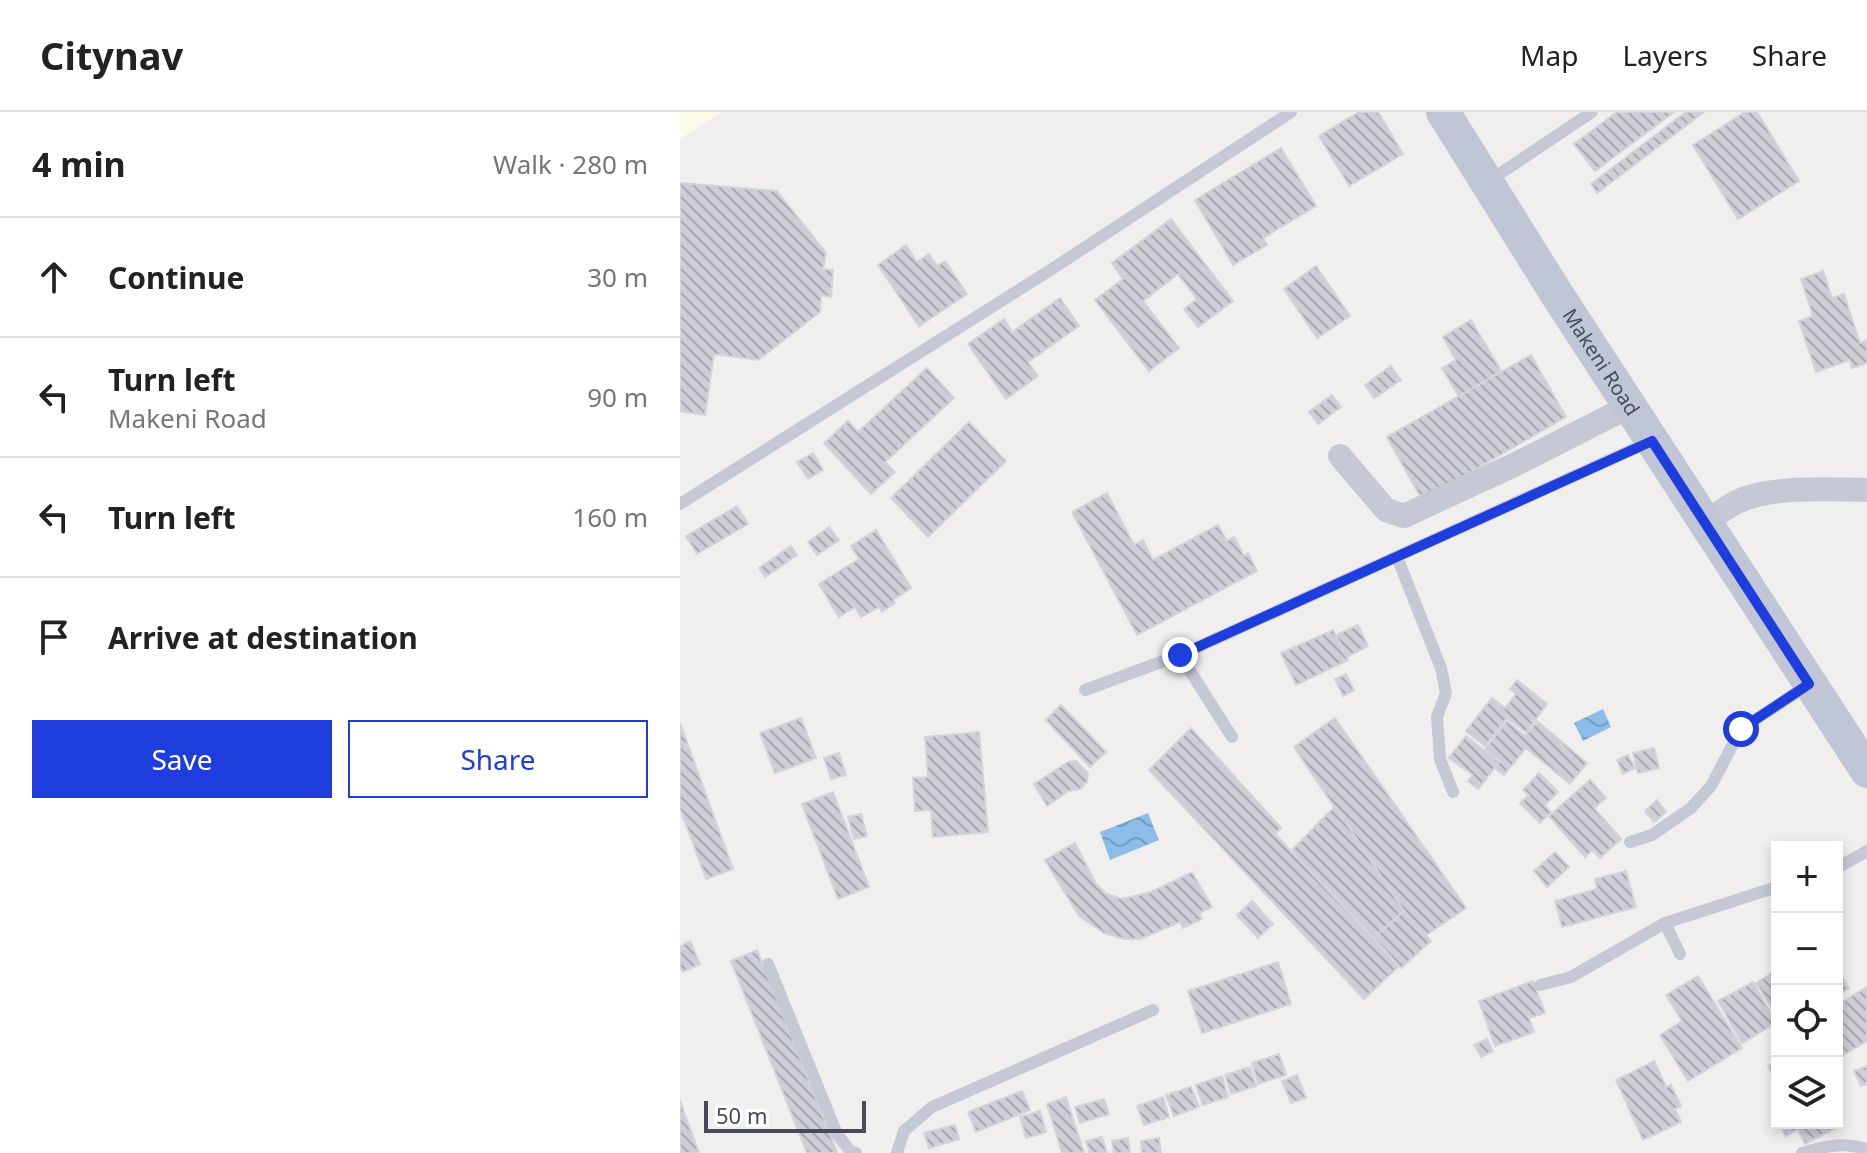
<!DOCTYPE html>
<meta charset="utf-8">
<style>
:root{--surface:#fff;--page:#f2f2f2;--text:#222;--muted:#767676;--line:#e0e0e0;--accent:#1d3ddc}
body{margin:0;font-family:"Noto Sans",sans-serif;background:var(--page);color:var(--text)}
.controls{position:absolute;right:24px;bottom:24px;display:grid;overflow:hidden;border-radius:0px;box-shadow:0 4px 12px #0003}
.controls button{width:72px;height:72px;display:grid;place-items:center;padding:0;border:0;border-bottom:2px solid var(--line);background:var(--surface);color:var(--text);font:40px sans-serif}
.scale{position:absolute;left:24px;bottom:20px;width:162px;box-sizing:border-box;padding-left:8px;border:4px solid #474c5b;border-top:0;font-size:22px;line-height:28px;white-space:nowrap;color:#474c5b;-webkit-text-stroke:6px #fff;paint-order:stroke}
.stop{position:absolute;width:24px;height:24px;margin:-18px;border:6px solid #1d3ddc;border-radius:50%;background:#fff}
.stop.end{background:#1d3ddc;border-color:#fff;box-shadow:0 2px 8px #0008}
.list{margin:0;padding:0;list-style:none}
h2{display:flex;justify-content:space-between;align-items:center;height:104px;margin:0;padding:0 32px;font-size:34px}
h2 small{font-size:26px;font-weight:400;color:var(--muted)}
.list li{display:grid;grid-template-columns:52px 1fr auto;gap:24px;align-items:center;box-sizing:border-box;height:120px;padding:0 32px;border-top:2px solid var(--line)}
.list b{display:block;font-size:30px;white-space:nowrap}
.list p{margin:0;font-size:26px;white-space:nowrap;color:var(--muted)}
.list em{font-size:26px;font-style:normal;color:var(--muted)}
.actions{display:flex;gap:16px;padding:24px 32px}
.actions a{flex:1;padding:18px 0;border:2px solid var(--accent);border-radius:0px;text-align:center;font-size:28px;color:var(--accent)}
.actions .main{background:var(--accent);color:#fff}
.icon{flex:none;width:44px;height:44px;fill:none;stroke:currentColor;stroke-width:2;stroke-linecap:round;stroke-linejoin:round}
.map{position:relative;flex:none;width:1187px;height:1041px;overflow:hidden}
header{display:flex;align-items:center;gap:48px;box-sizing:border-box;height:112px;padding:0 40px;background:var(--surface);border-bottom:2px solid var(--line)}
header strong{font-size:38px}
nav{display:flex;gap:44px;margin-inline-start:auto;font-size:28px}
main{display:flex}
aside{flex:1;background:var(--surface)}
.map>svg:first-child{display:block}
</style>
<header>
<strong>Citynav</strong>
<nav><a>Map</a><a>Layers</a><a>Share</a></nav>
</header>
<main>
<aside>
<h2>4 min<small>Walk · 280 m</small></h2>
<ul class="list">
<li><svg class="icon" aria-label="ahead" viewBox="0 0 24 24"><path d="M12 20V5M6 11l6-6 6 6"/></svg><div><b>Continue</b></div><em>30 m</em></li>
<li><svg class="icon" aria-label="left" viewBox="0 0 24 24"><path d="M17 20v-9H6M10 6l-5 5 5 5"/></svg><div><b>Turn left</b><p>Makeni Road</p></div><em>90 m</em></li>
<li><svg class="icon" aria-label="left" viewBox="0 0 24 24"><path d="M17 20v-9H6M10 6l-5 5 5 5"/></svg><div><b>Turn left</b></div><em>160 m</em></li>
<li><svg class="icon" aria-label="arrive" viewBox="0 0 24 24"><path d="M6 21V4h12l-3 4 3 4H6"/></svg><div><b>Arrive at destination</b></div></li>
</ul>
<div class="actions"><a class="main">Save</a><a>Share</a></div>
</aside>
<div class="map">
<svg width="1187" height="1041" viewBox="0 0 1187 1041">
<defs>
<pattern id="water-waves" width="16" height="10" patternUnits="userSpaceOnUse" patternTransform="scale(2)"><rect width="16" height="10" fill="#8cbdea"/><path d="M0 5q4-4 8 0t8 0" fill="none" stroke="#749cc1"/></pattern>
<pattern id="building-back-hatch" width="6" height="6" patternUnits="userSpaceOnUse" patternTransform="scale(2)"><rect width="6" height="6" fill="#cecfd6"/><path d="M-1 5l2 2M0 0l6 6M5-1l2 2" fill="none" stroke="#a9aab1"/></pattern>
</defs>
<rect width="100%" height="100%" fill="#f1efee"/>
<path fill="#fbfbe8" d="M0 0H41L0 27Z"/>
<g fill="url(#water-waves)">
<path d="M923 597 931 615 903 629 894 611Z"/>
<path d="M468 701 479 728 430 748 420 720Z"/>
</g>
<g fill="url(#building-back-hatch)" stroke="#d3d3da" stroke-width="2">
<path d="M679 0H698L723 42 669 74 639 24Z"/>
<path d="M937 0H994L915 59 894 32Z"/>
<path d="M1006 0H1024L917 81 911 72Z"/>
<path d="M1065 0H1077L1119 69 1058 107 1013 33Z"/>
<path d="M601 36 636 94 583 126 587 133 553 153 515 88Z"/>
<path d="M0 71 97 79 146 141 143 157 153 158 151 185 141 183 140 200 78 248 34 242 25 303 0 299Z"/>
<path d="M491 107 553 189 518 215 504 197 517 187 498 162 463 189 499 236 469 259 415 188 443 167 432 151Z"/>
<path d="M226 133 237 150 249 142 257 154 265 149 287 182 239 214 198 153Z"/>
<path d="M636 154 670 204 637 226 604 177Z"/>
<path d="M1143 159 1152 186 1164 182 1180 231 1187 228V251L1172 256 1170 248 1136 260 1119 209 1133 204 1121 167Z"/>
<path d="M380 186 399 214 348 250 358 264 326 287 288 232 324 207 332 220Z"/>
<path d="M791 208 821 259 779 285 762 256 776 248 763 225Z"/>
<path d="M851 243 886 305 742 388 707 325Z"/>
<path d="M711 254 721 268 694 286 685 273Z"/>
<path d="M247 256 274 286 205 350 215 360 191 382 144 331 168 309 178 320Z"/>
<path d="M652 283 661 295 638 312 629 300Z"/>
<path d="M289 310 326 349 248 425 211 386Z"/>
<path d="M133 341 143 358 128 367 117 350Z"/>
<path d="M427 381 454 433 463 428 473 448 538 413 547 429 554 425 564 444 568 441 577 459 457 523 392 400Z"/>
<path d="M57 394 68 412 17 442 6 424Z"/>
<path d="M149 415 159 428 137 443 128 430Z"/>
<path d="M196 418 231 476 213 488 215 491 202 500 199 495 181 505 175 495 159 505 139 472 179 447 171 434Z"/>
<path d="M111 434 117 443 85 465 79 456Z"/>
<path d="M678 513 688 534 667 545 656 523Z"/>
<path d="M653 518 668 548 616 573 601 541Z"/>
<path d="M666 562 674 578 663 584 655 567Z"/>
<path d="M837 568 867 592 846 620 827 606 805 634 786 619 812 586 825 596 836 582 830 577Z"/>
<path d="M381 593 426 640 410 655 366 608Z"/>
<path d="M121 606 136 646 95 661 80 621Z"/>
<path d="M655 606 786 796 745 824 724 799 614 635Z"/>
<path d="M827 609 845 624 857 609 907 651 890 672 846 636 824 663 815 656 820 649 805 637Z"/>
<path d="M0 611 53 757 26 767 0 696Z"/>
<path d="M511 616 601 716 595 722 719 854 684 887 469 658Z"/>
<path d="M299 620 308 720 253 725 251 698 235 699 233 666 248 665 245 625Z"/>
<path d="M786 624 819 650 798 677 788 669 793 663 769 646Z"/>
<path d="M974 636 979 656 958 661 953 641Z"/>
<path d="M159 641 166 663 151 667 144 646Z"/>
<path d="M948 643 955 656 943 662 937 648Z"/>
<path d="M396 649 408 661 407 670 400 677 388 679 367 694 354 672 388 650Z"/>
<path d="M859 661 878 680 865 693 871 700 860 711 840 691 849 683 843 678Z"/>
<path d="M910 668 926 686 914 696 941 727 920 746 913 738 905 745 869 704Z"/>
<path d="M153 680 189 775 158 787 122 692Z"/>
<path d="M977 688 986 700 974 710 965 699Z"/>
<path d="M655 694 724 799 694 826 611 739Z"/>
<path d="M181 702 187 724 174 727 168 705Z"/>
<path d="M395 731 416 772 427 782 442 787 471 780 512 760 532 795 519 801 522 807 503 816 500 810 460 827H444L424 821 399 804 365 748Z"/>
<path d="M875 740 889 755 867 775 854 759Z"/>
<path d="M946 759 956 795 882 815 875 789 917 777 915 767Z"/>
<path d="M572 789 593 812 578 826 557 803Z"/>
<path d="M724 799 751 829 721 856 694 826Z"/>
<path d="M10 829 20 852 3 860 0 854V834Z"/>
<path d="M77 838 157 1040 155 1041H127L51 849Z"/>
<path d="M598 850 611 892 522 921 508 879Z"/>
<path d="M1157 857 1169 876 1157 884Z"/>
<path d="M1097 858V904L1076 871Z"/>
<path d="M1018 864 1062 936 1008 969 980 923 1002 909 986 883Z"/>
<path d="M853 869 865 901 849 906 854 920 815 934 799 889Z"/>
<path d="M1073 870 1096 911 1062 931 1038 889Z"/>
<path d="M1187 875V929L1158 946 1157 893Z"/>
<path d="M807 927 813 939 801 945 794 933Z"/>
<path d="M599 942 606 963 578 972 572 951Z"/>
<path d="M974 949 986 975 991 973 1001 994 995 997 1001 1010 963 1028 936 968Z"/>
<path d="M1097 949V971L1088 954Z"/>
<path d="M1187 954V972L1181 974 1174 959Z"/>
<path d="M570 955 576 974 551 982 545 963Z"/>
<path d="M617 963 626 986 611 991 602 969Z"/>
<path d="M542 964 548 985 523 993 516 973Z"/>
<path d="M511 975 519 995 494 1004 486 983Z"/>
<path d="M342 979 350 998 296 1020 288 1000Z"/>
<path d="M386 985 404 1041H382L367 992Z"/>
<path d="M483 985 489 1005 464 1013 457 994Z"/>
<path d="M424 987 429 1002 400 1011 395 995Z"/>
<path d="M0 989 19 1041H0Z"/>
<path d="M360 999 366 1020 346 1026 340 1005Z"/>
<path d="M1099 1011H1155L1157 1015 1125 1032 1118 1017 1106 1024Z"/>
<path d="M275 1013 279 1027 249 1036 244 1021Z"/>
<path d="M422 1025 427 1041H410L406 1029Z"/>
<path d="M448 1026 450 1041H434L432 1029Z"/>
<path d="M479 1026 481 1041H462L461 1029Z"/>
</g>
<g fill="none" stroke-linecap="round" stroke-linejoin="round">
<g stroke="#c5c9d5" stroke-width="12">
<path d="M809 69 912 0"/>
<path d="M0 392 372 157 611 0"/>
<path d="M717 445 761 556 766 581 757 605 760 647 773 680"/>
<path d="M500 543 552 625"/>
<path d="M405 578 500 543 969 330"/>
<path d="M950 730 972 723 1011 696 1031 674 1061 617 1128 573"/>
<path d="M1157 756 1187 739"/>
<path d="M1000 842 985 811 1097 775"/>
<path d="M88 852 157 1022 170 1039 176 1041"/>
<path d="M860 873 891 865 985 811"/>
<path d="M217 1041 224 1019 252 995 473 898"/>
<path d="M1122 1041C1146 1034 1162 1030 1187 1037"/>
</g>
<g stroke="#c5c9d5" stroke-width="24">
<path d="M660 344 706 398 724 404 834 353 950 294"/>
<path d="M1026 410C1036 404 1046 395 1057 390 1088 374 1152 377 1187 378"/>
</g>
<path stroke="#c1c6d7" stroke-width="34" id="s1" d="M763 0 876 181 1187 659"/>
</g>
<g fill="none" stroke-linecap="round" stroke-linejoin="round">
<path stroke="#1d3ddc" stroke-width="10" d="M500 543 972 329 1129 572 1061 617"/>
</g>
<g text-anchor="middle" stroke-width="8" stroke-linejoin="round" paint-order="stroke">
<g font-size="20" fill="#474c5b" stroke="#fff">
<text dy="7" stroke="none"><textPath href="#s1" startOffset="296">Makeni Road</textPath></text>
</g>
</g>
</svg>
<div class="controls">
<button>+</button>
<button>−</button>
<button><svg class="icon" aria-label="locate" viewBox="0 0 24 24"><circle cx="12" cy="12" r="6"/><path d="M12 2v4M12 18v4M2 12h4M18 12h4"/></svg></button>
<button><svg class="icon" aria-label="layers" viewBox="0 0 24 24"><path d="M12 4l9 5-9 5-9-5zM3 14l9 5 9-5"/></svg></button>
</div>
<div class="scale">50 m</div>
<div class="stop" style="left:1061px;top:617px"></div>
<div class="stop end" style="left:500px;top:543px"></div>
</div>
</main>
